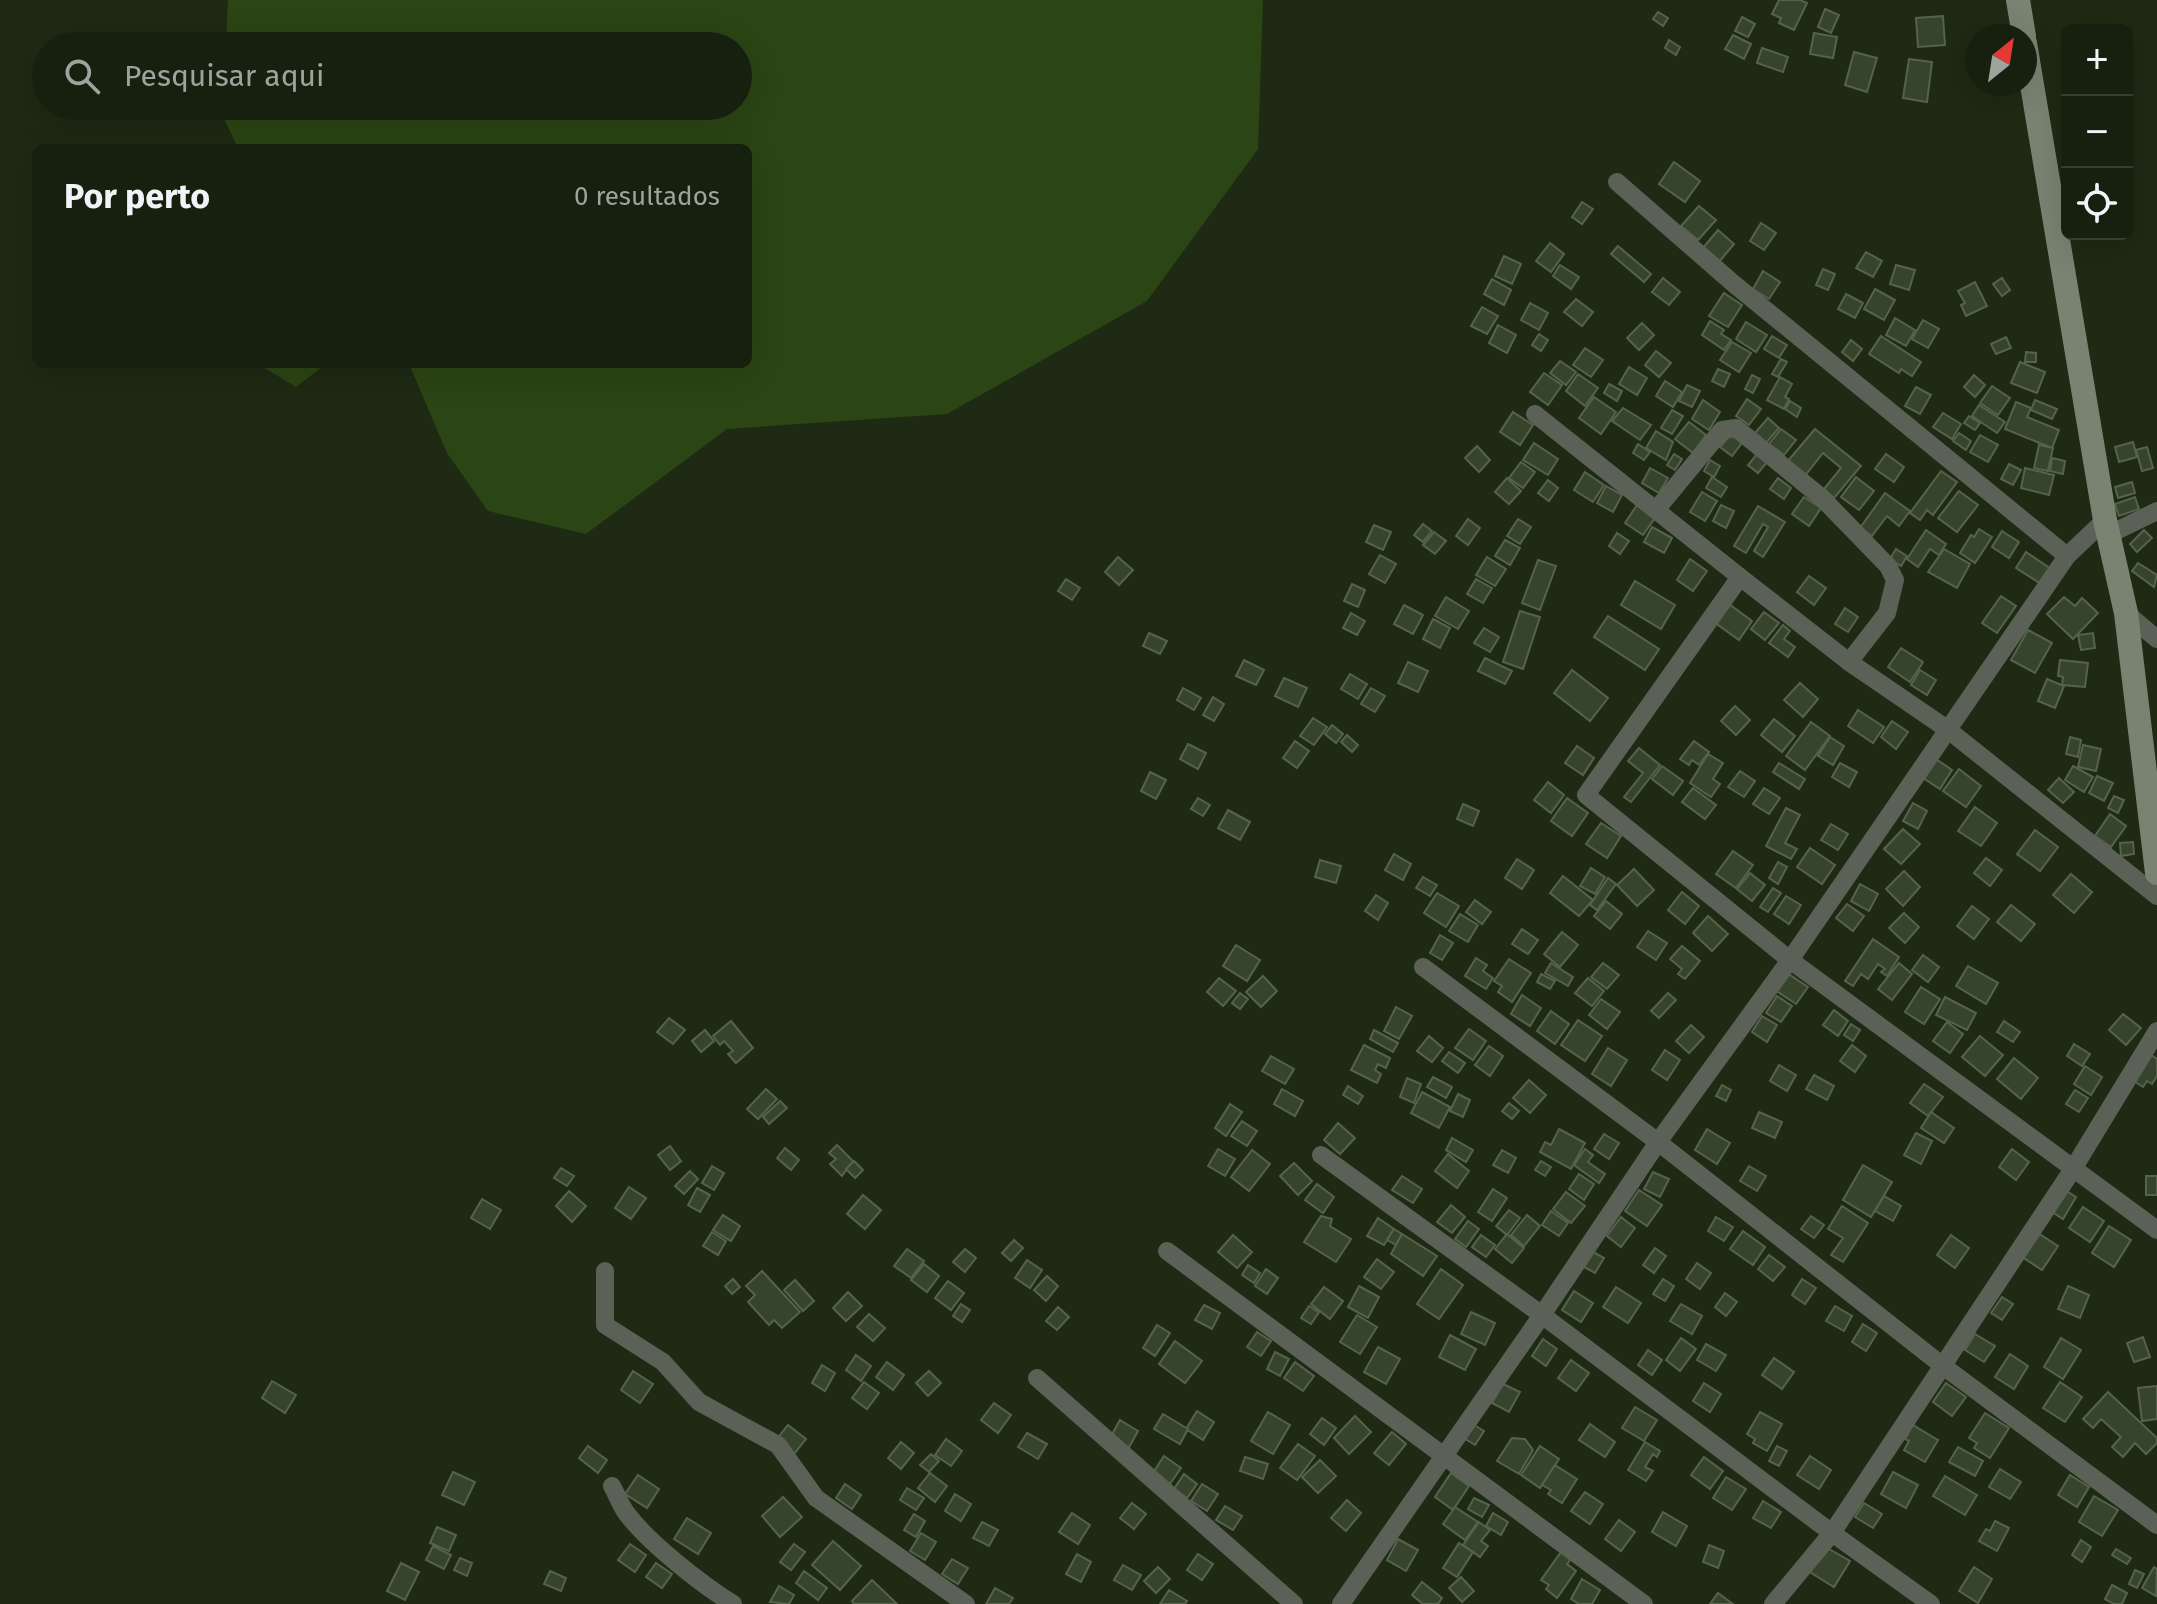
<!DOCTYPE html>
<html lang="pt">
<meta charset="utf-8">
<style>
:root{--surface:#16200f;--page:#1f2818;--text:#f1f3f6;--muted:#9ea39e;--line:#353e2f}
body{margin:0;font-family:"Fira Sans",sans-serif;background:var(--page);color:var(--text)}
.controls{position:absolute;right:24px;top:24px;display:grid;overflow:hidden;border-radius:12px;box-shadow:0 8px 32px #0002}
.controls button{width:72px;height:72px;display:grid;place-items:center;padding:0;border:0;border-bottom:2px solid var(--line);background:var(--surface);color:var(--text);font:40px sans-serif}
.compass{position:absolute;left:1965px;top:24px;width:72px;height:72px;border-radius:50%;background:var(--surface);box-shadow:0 8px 32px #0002;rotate:30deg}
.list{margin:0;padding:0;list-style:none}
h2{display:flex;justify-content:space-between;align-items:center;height:104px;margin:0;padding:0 32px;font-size:34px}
h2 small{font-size:26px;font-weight:400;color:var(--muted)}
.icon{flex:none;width:44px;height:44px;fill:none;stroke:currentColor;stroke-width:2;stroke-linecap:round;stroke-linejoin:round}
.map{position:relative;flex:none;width:2157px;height:1604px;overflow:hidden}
.search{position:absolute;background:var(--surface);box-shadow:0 8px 32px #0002;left:32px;top:32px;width:720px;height:88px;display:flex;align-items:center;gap:20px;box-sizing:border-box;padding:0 28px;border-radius:44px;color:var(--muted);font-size:30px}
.panel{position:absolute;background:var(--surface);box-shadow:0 8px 32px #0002;left:32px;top:144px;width:720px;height:224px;border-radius:12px}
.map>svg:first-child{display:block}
</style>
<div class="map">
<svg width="2157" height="1604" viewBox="0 0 2157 1604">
<rect width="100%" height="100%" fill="#1e2a14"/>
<g fill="#2c4514">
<path d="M228 0H1263L1258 149 1147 301 947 414 727 429 586 534 488 511 447 453 409 364H748V148H238L223 117 224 106H738V46H226Z"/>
<path d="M258 364H326L296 387Z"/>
</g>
<g fill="#37442d" stroke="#56634c" stroke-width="2">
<path d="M1779 0H1800L1807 3 1794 30 1779 23 1781 18 1772 14Z"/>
<path d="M1825 9 1839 15 1831 33 1818 27Z"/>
<path d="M1658 12 1668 18 1663 26 1653 19Z"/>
<path d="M1943 16 1945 45 1918 47 1916 18Z"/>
<path d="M1742 17 1755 24 1748 37 1735 31Z"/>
<path d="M1814 33 1837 37 1833 58 1810 54Z"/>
<path d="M1733 35 1751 44 1744 59 1725 49Z"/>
<path d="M1669 40 1680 47 1676 55 1665 48Z"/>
<path d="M1762 48 1788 57 1783 72 1757 63Z"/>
<path d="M1854 52 1877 58 1867 92 1845 85Z"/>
<path d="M1909 59 1932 62 1927 102 1903 98Z"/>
<path d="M1674 162 1700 181 1685 202 1659 184Z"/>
<path d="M1582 202 1593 209 1582 224 1572 217Z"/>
<path d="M1699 206 1716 220 1698 240 1681 226Z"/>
<path d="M1761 223 1776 233 1764 250 1750 241Z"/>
<path d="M1718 230 1734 244 1719 262 1703 248Z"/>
<path d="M1550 243 1564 254 1551 272 1536 261Z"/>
<path d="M1618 246 1651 274 1644 282 1611 254Z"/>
<path d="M1866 252 1882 261 1873 277 1856 268Z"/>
<path d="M1504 256 1521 264 1512 284 1495 276Z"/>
<path d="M1560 265 1579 277 1571 289 1553 276Z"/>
<path d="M1896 265 1915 270 1909 290 1890 284Z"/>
<path d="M1823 269 1835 274 1828 290 1816 285Z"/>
<path d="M1763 271 1780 282 1769 299 1753 289Z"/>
<path d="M1663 278 1680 292 1669 305 1652 292Z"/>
<path d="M2002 278 2010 290 2002 296 1993 284Z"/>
<path d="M1492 279 1511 290 1504 305 1484 294Z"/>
<path d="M1975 282 1987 306 1966 316 1961 305 1965 303 1958 291Z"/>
<path d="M1875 289 1895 300 1884 320 1864 309Z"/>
<path d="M1724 293 1742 305 1728 327 1709 316Z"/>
<path d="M1846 294 1863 303 1855 318 1838 309Z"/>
<path d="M1576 299 1593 312 1582 326 1564 312Z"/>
<path d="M1530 303 1548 313 1539 330 1521 320Z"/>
<path d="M1482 307 1498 316 1487 334 1471 326Z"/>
<path d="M1895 318 1915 330 1906 346 1886 335Z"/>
<path d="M1923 320 1939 329 1928 348 1912 339Z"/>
<path d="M1710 321 1724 330 1721 334 1731 340 1724 350 1702 335Z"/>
<path d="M1746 322 1767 335 1756 352 1736 339Z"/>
<path d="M1642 323 1654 335 1639 350 1627 338Z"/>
<path d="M1498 325 1516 335 1507 353 1489 343Z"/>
<path d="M1539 334 1548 340 1541 351 1532 345Z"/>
<path d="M1772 336 1787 345 1779 358 1764 349Z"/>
<path d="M1881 336 1921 362 1912 376 1901 369 1899 373 1869 354Z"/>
<path d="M2006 337 2011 348 1996 354 1991 344Z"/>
<path d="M1851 340 1862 349 1853 361 1842 352Z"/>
<path d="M1732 342 1751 353 1739 372 1720 360Z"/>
<path d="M1585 348 1603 360 1591 377 1573 365Z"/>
<path d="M1656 351 1671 363 1659 377 1645 365Z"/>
<path d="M2026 352 2036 353V362H2025Z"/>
<path d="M1781 359 1787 362 1778 377 1772 374Z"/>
<path d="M1560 361 1576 372 1566 385 1550 373Z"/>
<path d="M2020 362 2045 372 2037 393 2011 383Z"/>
<path d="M1629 367 1647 378 1637 395 1619 384Z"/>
<path d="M1718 369 1730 374 1724 387 1712 381Z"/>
<path d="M1544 373 1562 385 1548 405 1530 392Z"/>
<path d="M1578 374 1598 388 1585 406 1566 391Z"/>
<path d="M1752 375 1760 379 1753 393 1745 389Z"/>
<path d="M1974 375 1985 385 1975 397 1964 387Z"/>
<path d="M1780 377 1792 384 1785 397 1789 399 1784 409 1767 400Z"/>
<path d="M1665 381 1682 392 1673 407 1656 396Z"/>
<path d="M1609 384 1622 391 1617 401 1604 393Z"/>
<path d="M1687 385 1700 391 1692 407 1679 401Z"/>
<path d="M1992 386 2010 398 1998 415 1980 403Z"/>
<path d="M1916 387 1931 395 1920 414 1905 406Z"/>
<path d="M1594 397 1616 412 1601 434 1579 418Z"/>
<path d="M1747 399 1761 409 1749 425 1736 416Z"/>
<path d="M1703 400 1720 412 1709 430 1692 419Z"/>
<path d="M2035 400 2057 409 2052 419 2031 410Z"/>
<path d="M1790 401 1801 408 1797 417 1785 409Z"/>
<path d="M2016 402 2031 408 2027 417 2059 430 2052 448 2005 429Z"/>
<path d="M1979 405 2005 422 1997 433 1972 416Z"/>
<path d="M1623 408 1651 425 1640 440 1612 421Z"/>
<path d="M1672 410 1683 416 1672 434 1661 428Z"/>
<path d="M1513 412 1533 425 1520 445 1500 432Z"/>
<path d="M1943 413 1961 424 1952 439 1933 427Z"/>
<path d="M1969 416 1980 423 1975 430 1964 423Z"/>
<path d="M1768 418 1779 428 1766 443 1755 433Z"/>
<path d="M1689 422 1706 435 1693 453 1675 439Z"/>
<path d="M1781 429 1796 440 1784 455 1769 444Z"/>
<path d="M1815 429 1861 466 1834 498 1824 489 1841 468 1823 453 1804 477 1787 462Z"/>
<path d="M1656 431 1673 442 1666 460 1646 448Z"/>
<path d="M1959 433 1971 441 1966 450 1953 441Z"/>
<path d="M1731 434 1742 443 1732 456 1720 447Z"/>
<path d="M1980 435 1998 445 1988 462 1970 452Z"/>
<path d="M2133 442 2137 457 2119 462 2115 447Z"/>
<path d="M1534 443 1558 459 1548 475 1523 460Z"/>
<path d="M1638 444 1650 452 1644 460 1633 453Z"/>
<path d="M2039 445 2053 448 2048 471 2034 468Z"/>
<path d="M1477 446 1490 460 1479 472 1465 458Z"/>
<path d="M2147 447 2153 468 2142 471 2136 450Z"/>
<path d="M1758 453 1768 461 1758 473 1748 465Z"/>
<path d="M1674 454 1682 459 1675 470 1667 465Z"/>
<path d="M1886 454 1904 467 1894 482 1875 469Z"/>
<path d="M2052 458 2065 461 2063 474 2050 471Z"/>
<path d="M1710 460 1720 466 1714 477 1704 471Z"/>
<path d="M1521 462 1535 472 1523 488 1509 478Z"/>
<path d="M2009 464 2021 470 2013 485 2001 479Z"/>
<path d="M1650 468 1668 478 1659 493 1642 483Z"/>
<path d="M2025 468 2054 475 2049 495 2021 488Z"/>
<path d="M1941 471 1957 482 1933 515 1927 510 1920 520 1910 513Z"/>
<path d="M1585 472 1604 485 1593 502 1574 490Z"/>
<path d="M1712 477 1727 487 1721 497 1706 488Z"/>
<path d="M1856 477 1874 491 1859 510 1841 497Z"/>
<path d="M1507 478 1521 491 1509 504 1495 492Z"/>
<path d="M1778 478 1791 488 1784 499 1770 489Z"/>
<path d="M1548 480 1558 488 1549 501 1538 493Z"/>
<path d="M2132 482 2135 493 2118 498 2115 487Z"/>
<path d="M1606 486 1622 495 1613 512 1597 503Z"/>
<path d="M1959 491 1978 505 1957 532 1938 518Z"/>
<path d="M1702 492 1717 501 1705 521 1690 512Z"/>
<path d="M1885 493 1910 511 1899 526 1887 516 1872 536 1860 528Z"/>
<path d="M1804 497 1821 508 1809 526 1792 514Z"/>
<path d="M2135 497 2139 509 2119 516 2115 504Z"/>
<path d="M1637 505 1655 518 1643 535 1625 523Z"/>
<path d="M1721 505 1734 511 1726 528 1713 521Z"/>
<path d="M1758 506 1785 522 1763 557 1754 551 1768 527 1763 524 1746 553 1734 546Z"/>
<path d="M1468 519 1480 528 1468 545 1456 536Z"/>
<path d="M1518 519 1531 527 1520 544 1507 536Z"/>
<path d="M1423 524 1432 531 1423 542 1414 535Z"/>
<path d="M1374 525 1391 532 1383 550 1366 542Z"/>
<path d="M1652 527 1672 538 1664 553 1644 542Z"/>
<path d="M1979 529 1992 537 1975 563 1960 553 1971 535 1974 537Z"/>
<path d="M1926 530 1946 544 1939 555 1930 549 1918 567 1907 559Z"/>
<path d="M2144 530 2152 538 2137 552 2130 544Z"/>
<path d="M2002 531 2019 542 2009 558 1992 547Z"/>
<path d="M1434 532 1446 541 1435 554 1423 545Z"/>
<path d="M1617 533 1629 541 1620 554 1609 546Z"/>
<path d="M1505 540 1520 548 1510 565 1495 556Z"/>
<path d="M1896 549 1907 556 1901 566 1890 559Z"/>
<path d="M1944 549 1970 564 1957 588 1928 572Z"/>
<path d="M2026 552 2051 569 2041 584 2016 568Z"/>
<path d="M1380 555 1396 564 1385 583 1369 574Z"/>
<path d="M1118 557 1133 570 1119 585 1105 572Z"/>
<path d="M1487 557 1506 569 1495 586 1476 575Z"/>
<path d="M1690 559 1707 571 1693 591 1677 580Z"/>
<path d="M1538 560 1556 566 1540 610 1522 603Z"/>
<path d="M2138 563 2157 575 2154 587 2132 571Z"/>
<path d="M1809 576 1826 588 1814 605 1797 592Z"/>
<path d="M1066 579 1080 588 1072 600 1058 591Z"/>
<path d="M1476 579 1492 588 1483 603 1467 594Z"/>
<path d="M1635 581 1675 605 1661 629 1621 605Z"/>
<path d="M1352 584 1365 590 1358 607 1344 601Z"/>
<path d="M2001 596 2016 606 1997 633 1982 623Z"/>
<path d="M1446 597 1469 611 1458 629 1435 616Z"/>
<path d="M2064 597 2075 606 2082 598 2098 613 2073 639 2047 614Z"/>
<path d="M1729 604 1752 621 1739 640 1714 622Z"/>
<path d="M1404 605 1423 615 1413 634 1394 624Z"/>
<path d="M1845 608 1858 617 1848 632 1835 624Z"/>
<path d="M1520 611 1540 617 1523 669 1503 662Z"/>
<path d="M1764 612 1779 623 1765 640 1751 629Z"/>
<path d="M1351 613 1365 621 1357 635 1343 628Z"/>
<path d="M1608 616 1659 649 1645 670 1594 637Z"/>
<path d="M1433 619 1450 628 1440 648 1423 639Z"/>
<path d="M1783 625 1790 631 1784 639 1795 647 1788 657 1769 643Z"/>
<path d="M1484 628 1499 637 1490 652 1474 643Z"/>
<path d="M2028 630 2052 643 2035 673 2011 660Z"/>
<path d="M1149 633 1167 641 1160 654 1143 646Z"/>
<path d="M2093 633 2095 648 2081 650 2078 635Z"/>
<path d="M1901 648 1923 662 1910 682 1888 667Z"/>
<path d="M1485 658 1512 671 1505 684 1478 671Z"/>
<path d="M1244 660 1264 670 1256 685 1236 676Z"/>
<path d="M2060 660 2088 663 2085 687 2062 685 2063 677 2058 676Z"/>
<path d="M1408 662 1428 671 1418 692 1398 683Z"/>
<path d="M1572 670 1608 698 1590 721 1554 693Z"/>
<path d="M1920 670 1936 680 1927 695 1911 685Z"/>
<path d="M1350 674 1367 684 1358 699 1341 689Z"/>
<path d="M1284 678 1307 688 1298 707 1275 696Z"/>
<path d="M2047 679 2064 686 2055 708 2038 701Z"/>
<path d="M1800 683 1818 699 1803 717 1784 700Z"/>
<path d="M1183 688 1201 698 1194 710 1177 700Z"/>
<path d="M1371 688 1385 696 1375 712 1361 704Z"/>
<path d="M1213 697 1224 704 1214 721 1203 715Z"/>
<path d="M1735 706 1750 720 1736 735 1721 721Z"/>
<path d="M1858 710 1884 727 1873 743 1848 726Z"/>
<path d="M1313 718 1327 727 1314 745 1300 736Z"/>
<path d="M1774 719 1795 736 1782 752 1761 735Z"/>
<path d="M1892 721 1908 732 1896 749 1881 737Z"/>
<path d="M1811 722 1830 736 1805 770 1786 756Z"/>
<path d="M1332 725 1343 734 1336 743 1325 734Z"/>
<path d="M1347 735 1358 745 1352 752 1341 742Z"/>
<path d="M1830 737 1844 746 1833 765 1818 756Z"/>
<path d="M2070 737 2081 740 2078 757 2066 754Z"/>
<path d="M1295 741 1309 751 1297 768 1283 758Z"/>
<path d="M1694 741 1709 752 1699 765 1692 760 1689 765 1680 759Z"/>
<path d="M1188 744 1206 753 1198 769 1180 759Z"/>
<path d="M2083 745 2101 749 2096 771 2078 767Z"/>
<path d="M1577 746 1594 758 1583 775 1565 763Z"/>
<path d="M1639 748 1660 765 1631 802 1624 797 1643 773 1628 761Z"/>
<path d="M1708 754 1723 763 1713 779 1720 784 1711 797 1690 783Z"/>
<path d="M1936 759 1952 770 1940 789 1923 778Z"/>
<path d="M1779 763 1805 779 1799 789 1773 772Z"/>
<path d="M1840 763 1857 772 1849 787 1832 777Z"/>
<path d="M1662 766 1683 781 1673 795 1652 779Z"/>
<path d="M2073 766 2093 777 2084 792 2065 780Z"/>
<path d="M1959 769 1981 786 1966 807 1943 791Z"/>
<path d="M1740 771 1755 781 1744 797 1728 787Z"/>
<path d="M1150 772 1166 780 1156 799 1141 791Z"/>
<path d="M2097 776 2113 783 2104 801 2089 793Z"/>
<path d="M2059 778 2074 792 2063 803 2048 790Z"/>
<path d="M1548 782 1564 795 1551 813 1534 800Z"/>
<path d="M1693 788 1716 805 1705 819 1682 802Z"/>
<path d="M1764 788 1780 798 1769 814 1753 804Z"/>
<path d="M2114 796 2124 800 2118 813 2108 808Z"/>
<path d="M1198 798 1210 805 1203 816 1191 809Z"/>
<path d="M1567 798 1588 813 1572 836 1551 821Z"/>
<path d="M1913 803 1927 811 1918 829 1903 821Z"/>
<path d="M1463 804 1479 811 1473 826 1457 819Z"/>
<path d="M1975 807 1997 823 1981 846 1958 831Z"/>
<path d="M1786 808 1800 815 1785 843 1797 849 1791 859 1766 846Z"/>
<path d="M1228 810 1250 822 1240 840 1218 828Z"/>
<path d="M2110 814 2126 826 2111 847 2095 836Z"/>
<path d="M1601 823 1621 836 1607 858 1586 844Z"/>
<path d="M1831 824 1848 834 1838 850 1821 840Z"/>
<path d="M1903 829 1920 844 1901 864 1884 849Z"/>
<path d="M2035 830 2058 847 2040 871 2017 854Z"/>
<path d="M2133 842 2134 854 2121 856 2120 843Z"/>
<path d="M1810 848 1835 865 1822 884 1797 867Z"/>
<path d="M1733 851 1753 865 1736 888 1716 874Z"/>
<path d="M1394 854 1411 864 1403 880 1385 870Z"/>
<path d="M1986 858 2002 870 1990 886 1974 873Z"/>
<path d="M1517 859 1534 870 1522 889 1505 878Z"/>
<path d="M1320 860 1341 866 1336 883 1315 877Z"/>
<path d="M1778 862 1787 867 1778 884 1769 878Z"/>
<path d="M1591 868 1605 877 1595 894 1580 886Z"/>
<path d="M1634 869 1654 890 1637 906 1617 885Z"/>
<path d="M1904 871 1920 887 1903 906 1886 889Z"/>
<path d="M1750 873 1765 885 1752 901 1737 889Z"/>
<path d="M2071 874 2092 892 2074 913 2053 895Z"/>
<path d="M1563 876 1593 900 1579 916 1550 893Z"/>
<path d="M1423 877 1437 885 1430 896 1416 888Z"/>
<path d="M1608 878 1616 884 1597 910 1590 905Z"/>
<path d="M1860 884 1878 894 1869 911 1851 901Z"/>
<path d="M1773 888 1781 893 1768 912 1760 907Z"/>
<path d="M1682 892 1699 906 1685 924 1668 910Z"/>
<path d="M1437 893 1459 906 1446 927 1424 913Z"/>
<path d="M1376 895 1388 903 1378 920 1365 911Z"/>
<path d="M1786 896 1801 905 1789 924 1774 914Z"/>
<path d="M1475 900 1491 912 1482 924 1466 912Z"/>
<path d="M1606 901 1622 914 1610 929 1594 916Z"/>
<path d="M1847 904 1864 916 1853 931 1836 918Z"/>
<path d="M2011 905 2035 924 2021 941 1997 922Z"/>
<path d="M1972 906 1989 919 1974 939 1957 926Z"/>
<path d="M1904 913 1919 927 1905 943 1889 928Z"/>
<path d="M1460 914 1478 925 1468 942 1449 931Z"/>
<path d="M1708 916 1728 934 1712 951 1693 933Z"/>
<path d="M1522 929 1538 940 1528 954 1512 944Z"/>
<path d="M1648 931 1667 943 1656 960 1637 947Z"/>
<path d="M1562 932 1578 945 1560 967 1544 954Z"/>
<path d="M1440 935 1453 943 1442 960 1430 953Z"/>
<path d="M1873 939 1899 957 1887 976 1881 972 1885 969 1878 964 1868 979 1861 974 1853 986 1845 981Z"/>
<path d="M1236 945 1260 960 1247 981 1223 966Z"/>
<path d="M1682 946 1700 961 1685 979 1678 974 1682 969 1670 959Z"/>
<path d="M1923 955 1939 967 1928 982 1912 970Z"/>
<path d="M1476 958 1487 965 1483 971 1493 978 1486 989 1465 976Z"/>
<path d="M1509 959 1531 973 1512 1002 1498 992 1502 986 1494 981Z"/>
<path d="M1551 963 1573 977 1568 986 1545 973Z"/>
<path d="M1603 963 1619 975 1607 989 1591 977Z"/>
<path d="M1899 963 1912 974 1892 1000 1878 989Z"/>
<path d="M1968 966 1998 983 1986 1004 1956 986Z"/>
<path d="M1787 973 1808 987 1796 1004 1775 990Z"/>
<path d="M1541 974 1555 981 1550 989 1537 982Z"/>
<path d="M1263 976 1277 991 1261 1007 1246 992Z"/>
<path d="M1219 978 1236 991 1223 1006 1207 992Z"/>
<path d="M1588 978 1604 991 1592 1006 1575 993Z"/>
<path d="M1921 987 1940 999 1924 1024 1905 1012Z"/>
<path d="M1240 993 1248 999 1240 1009 1232 1003Z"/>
<path d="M1668 993 1676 1000 1659 1018 1651 1011Z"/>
<path d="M1522 995 1541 1008 1530 1026 1511 1014Z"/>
<path d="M1777 996 1792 1006 1781 1022 1766 1013Z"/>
<path d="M1945 997 1976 1013 1967 1030 1936 1015Z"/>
<path d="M1601 999 1620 1012 1607 1029 1589 1015Z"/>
<path d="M1396 1007 1412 1016 1399 1039 1384 1031Z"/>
<path d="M1834 1010 1848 1021 1838 1036 1823 1025Z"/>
<path d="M1551 1011 1569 1024 1555 1044 1537 1031Z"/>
<path d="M2123 1014 2141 1028 2126 1045 2109 1030Z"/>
<path d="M1762 1016 1777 1025 1767 1042 1752 1032Z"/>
<path d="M669 1018 685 1030 673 1044 657 1032Z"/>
<path d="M1578 1020 1602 1036 1585 1061 1561 1045Z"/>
<path d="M731 1021 753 1048 736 1063 728 1054 733 1051 724 1041 720 1045 713 1036Z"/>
<path d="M2004 1021 2020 1032 2013 1042 1997 1032Z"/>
<path d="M1947 1022 1963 1034 1950 1053 1933 1041Z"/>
<path d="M1851 1024 1860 1030 1853 1041 1844 1035Z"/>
<path d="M1691 1025 1704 1037 1689 1053 1676 1041Z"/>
<path d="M1469 1029 1486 1041 1473 1060 1455 1048Z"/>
<path d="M705 1030 714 1041 701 1052 692 1041Z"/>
<path d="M1374 1030 1398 1043 1393 1052 1370 1039Z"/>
<path d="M1429 1036 1443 1048 1432 1062 1417 1051Z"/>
<path d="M1980 1036 2003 1055 1985 1076 1962 1057Z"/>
<path d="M2074 1044 2090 1054 2082 1066 2067 1056Z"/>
<path d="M1364 1045 1390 1058 1386 1068 1378 1064 1375 1070 1381 1074 1377 1083 1351 1070Z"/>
<path d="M1852 1045 1866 1056 1855 1072 1840 1061Z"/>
<path d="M1489 1046 1503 1056 1490 1076 1475 1065Z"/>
<path d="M1608 1048 1627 1060 1611 1086 1592 1074Z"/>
<path d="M1665 1050 1680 1060 1667 1080 1652 1070Z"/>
<path d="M2146 1051 2157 1059V1076L2152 1084 2147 1081 2143 1087 2129 1078Z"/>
<path d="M1449 1052 1465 1063 1458 1073 1442 1061Z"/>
<path d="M1271 1056 1294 1069 1285 1084 1262 1071Z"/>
<path d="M2014 1058 2038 1078 2021 1099 1997 1079Z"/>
<path d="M1779 1065 1796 1075 1787 1091 1770 1081Z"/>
<path d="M2085 1066 2102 1077 2091 1095 2074 1084Z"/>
<path d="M1814 1075 1834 1086 1827 1100 1806 1089Z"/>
<path d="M1433 1077 1452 1087 1446 1098 1427 1087Z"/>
<path d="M1407 1078 1421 1084 1414 1103 1400 1097Z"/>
<path d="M1529 1080 1546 1095 1530 1113 1513 1098Z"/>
<path d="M1924 1084 1943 1097 1928 1116 1910 1103Z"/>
<path d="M1722 1085 1731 1090 1726 1101 1716 1096Z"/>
<path d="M1348 1086 1363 1096 1358 1104 1343 1095Z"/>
<path d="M766 1089 777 1099 758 1119 747 1109Z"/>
<path d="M1282 1089 1303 1101 1295 1116 1274 1104Z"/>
<path d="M2075 1090 2088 1098 2079 1112 2066 1104Z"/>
<path d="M1422 1092 1450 1107 1439 1128 1411 1113Z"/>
<path d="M1458 1094 1470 1100 1463 1117 1450 1111Z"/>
<path d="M780 1101 787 1108 769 1124 763 1117Z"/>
<path d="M1509 1103 1519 1111 1512 1119 1502 1111Z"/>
<path d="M1230 1104 1242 1112 1226 1136 1215 1128Z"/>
<path d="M1759 1112 1782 1122 1775 1138 1752 1128Z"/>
<path d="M1931 1112 1954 1128 1944 1143 1921 1128Z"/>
<path d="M1242 1121 1257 1131 1247 1146 1231 1136Z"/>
<path d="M1338 1123 1355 1138 1340 1154 1324 1140Z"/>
<path d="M1559 1129 1585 1143 1571 1169 1540 1152 1545 1142 1551 1145Z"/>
<path d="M1707 1129 1730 1143 1717 1164 1695 1150Z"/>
<path d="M1916 1133 1932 1141 1921 1164 1904 1155Z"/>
<path d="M1604 1134 1619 1143 1609 1159 1594 1149Z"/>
<path d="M1452 1138 1473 1150 1466 1162 1446 1150Z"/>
<path d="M837 1145 853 1161 842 1176 830 1164 836 1159 829 1153Z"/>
<path d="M670 1146 681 1161 670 1170 658 1155Z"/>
<path d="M785 1148 799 1160 791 1170 777 1158Z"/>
<path d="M1218 1149 1235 1159 1225 1176 1208 1166Z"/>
<path d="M1585 1149 1593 1155 1588 1162 1605 1174 1599 1183 1574 1165Z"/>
<path d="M2012 1149 2029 1162 2016 1180 1999 1167Z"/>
<path d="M1252 1150 1270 1164 1249 1191 1231 1177Z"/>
<path d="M1502 1150 1516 1158 1508 1173 1493 1165Z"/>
<path d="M1448 1154 1469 1171 1457 1188 1435 1171Z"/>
<path d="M854 1161 863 1170 855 1178 846 1169Z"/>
<path d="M1541 1161 1551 1167 1545 1176 1535 1170Z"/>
<path d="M1294 1163 1312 1181 1298 1195 1280 1176Z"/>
<path d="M1863 1165 1892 1182 1871 1217 1843 1200Z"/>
<path d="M712 1166 724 1173 714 1190 702 1183Z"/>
<path d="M1749 1166 1766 1176 1757 1191 1740 1181Z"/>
<path d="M561 1168 574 1176 567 1186 554 1178Z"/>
<path d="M690 1171 698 1179 684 1194 675 1186Z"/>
<path d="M1653 1172 1669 1179 1660 1197 1644 1189Z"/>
<path d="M1579 1174 1594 1184 1584 1200 1569 1189Z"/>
<path d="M1402 1176 1422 1189 1413 1203 1392 1190Z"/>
<rect x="2146" y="1176" width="11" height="19"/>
<path d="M1317 1184 1334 1197 1323 1213 1305 1200Z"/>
<path d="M629 1187 646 1198 631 1219 615 1208Z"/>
<path d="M697 1188 710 1195 700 1212 688 1205Z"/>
<path d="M2062 1188 2076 1197 2063 1219 2049 1210Z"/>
<path d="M1493 1189 1507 1198 1492 1221 1478 1212Z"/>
<path d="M1639 1190 1662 1205 1647 1226 1625 1211Z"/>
<path d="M569 1191 586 1206 572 1222 556 1206Z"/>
<path d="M1566 1192 1585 1206 1571 1223 1553 1209Z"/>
<path d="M863 1195 881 1210 865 1229 847 1214Z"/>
<path d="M1884 1196 1901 1206 1893 1221 1875 1211Z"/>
<path d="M482 1199 501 1210 490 1229 471 1218Z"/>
<path d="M1451 1205 1465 1217 1452 1233 1437 1222Z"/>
<path d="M1842 1206 1868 1223 1843 1262 1831 1255 1843 1238 1828 1229Z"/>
<path d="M2083 1207 2104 1221 2090 1242 2069 1228Z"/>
<path d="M1509 1210 1520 1218 1507 1235 1496 1226Z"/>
<path d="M1551 1211 1568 1223 1559 1236 1542 1225Z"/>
<path d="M723 1215 740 1226 731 1241 713 1230Z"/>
<path d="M1527 1215 1540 1226 1524 1246 1511 1235Z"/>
<path d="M1321 1216 1332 1219 1330 1226 1351 1239 1336 1262 1304 1242Z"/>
<path d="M1811 1216 1824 1225 1814 1238 1801 1229Z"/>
<path d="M1621 1217 1635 1228 1621 1247 1607 1236Z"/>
<path d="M1716 1217 1733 1227 1724 1241 1708 1231Z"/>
<path d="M1378 1218 1394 1229 1384 1245 1367 1236Z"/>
<path d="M1468 1221 1479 1229 1466 1247 1455 1239Z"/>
<path d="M2109 1226 2131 1240 2114 1267 2092 1253Z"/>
<path d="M1394 1229 1402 1234 1396 1245 1387 1240Z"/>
<path d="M1743 1231 1765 1247 1753 1265 1730 1249Z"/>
<path d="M712 1232 726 1241 718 1255 703 1246Z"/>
<path d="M2038 1233 2058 1246 2042 1270 2022 1257Z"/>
<path d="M1402 1234 1437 1256 1423 1276 1391 1254Z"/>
<path d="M1507 1234 1524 1248 1512 1263 1495 1249Z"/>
<path d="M1233 1235 1252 1252 1237 1268 1218 1252Z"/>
<path d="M1481 1235 1495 1245 1486 1257 1472 1247Z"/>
<path d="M1951 1235 1969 1248 1955 1268 1937 1255Z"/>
<path d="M1014 1240 1023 1248 1011 1261 1002 1253Z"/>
<path d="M1655 1248 1666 1256 1654 1273 1643 1265Z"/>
<path d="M907 1249 924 1261 911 1278 894 1266Z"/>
<path d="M965 1249 976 1258 965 1272 953 1262Z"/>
<path d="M1593 1252 1604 1258 1595 1273 1584 1267Z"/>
<path d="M1769 1255 1785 1267 1773 1281 1758 1269Z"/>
<path d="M1377 1259 1394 1272 1381 1289 1364 1277Z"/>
<path d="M1027 1260 1042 1270 1030 1288 1015 1278Z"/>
<path d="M1697 1263 1711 1273 1700 1289 1686 1279Z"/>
<path d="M924 1264 939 1276 927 1292 911 1280Z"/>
<path d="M1248 1265 1260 1273 1254 1283 1242 1275Z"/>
<path d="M1266 1269 1278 1278 1267 1294 1255 1286Z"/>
<path d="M1441 1269 1463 1285 1439 1319 1417 1304Z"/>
<path d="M762 1271 800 1312 782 1328 774 1320 769 1325 748 1302 755 1295 746 1286Z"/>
<path d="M1047 1276 1058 1286 1046 1301 1034 1290Z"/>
<path d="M733 1279 740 1287 732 1294 725 1286Z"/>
<path d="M1663 1279 1674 1286 1665 1301 1653 1294Z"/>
<path d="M1802 1279 1816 1288 1805 1304 1792 1295Z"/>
<path d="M795 1280 814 1301 803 1311 784 1290Z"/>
<path d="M948 1281 964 1293 951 1310 935 1298Z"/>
<path d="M1359 1286 1379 1297 1368 1318 1348 1307Z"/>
<path d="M2068 1286 2089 1295 2080 1318 2058 1309Z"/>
<path d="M1324 1287 1343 1301 1330 1319 1311 1304Z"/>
<path d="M1616 1287 1641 1303 1628 1323 1603 1307Z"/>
<path d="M1574 1291 1593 1303 1581 1322 1562 1310Z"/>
<path d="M848 1292 862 1306 846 1321 833 1308Z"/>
<path d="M1725 1293 1737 1302 1726 1316 1715 1307Z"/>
<path d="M2002 1297 2013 1304 2002 1320 1991 1313Z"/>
<path d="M961 1304 970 1310 962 1322 953 1316Z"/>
<path d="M1681 1304 1702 1316 1692 1334 1670 1321Z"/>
<path d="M1204 1305 1220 1313 1212 1329 1195 1320Z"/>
<path d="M1309 1306 1319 1312 1311 1324 1301 1318Z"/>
<path d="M1835 1306 1852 1316 1844 1331 1826 1321Z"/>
<path d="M1058 1307 1069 1317 1057 1330 1046 1321Z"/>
<path d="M1471 1312 1495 1323 1485 1345 1461 1334Z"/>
<path d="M869 1314 885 1328 873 1341 857 1327Z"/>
<path d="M1357 1315 1377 1327 1360 1354 1340 1342Z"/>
<path d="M1863 1324 1877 1333 1866 1351 1852 1342Z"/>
<path d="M1157 1325 1170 1333 1155 1356 1143 1348Z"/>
<path d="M1257 1332 1271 1341 1261 1356 1247 1347Z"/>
<path d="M1975 1334 1995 1346 1984 1362 1965 1350Z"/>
<path d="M1450 1335 1476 1349 1465 1370 1439 1357Z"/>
<path d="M2143 1337 2150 1357 2134 1362 2127 1343Z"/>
<path d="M1681 1338 1696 1349 1680 1371 1666 1360Z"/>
<path d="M2061 1338 2081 1350 2063 1379 2044 1367Z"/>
<path d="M1543 1339 1557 1349 1546 1366 1532 1356Z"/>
<path d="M1175 1341 1202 1361 1185 1383 1159 1364Z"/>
<path d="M1706 1344 1726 1355 1716 1371 1697 1360Z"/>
<path d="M1378 1347 1400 1359 1386 1384 1364 1372Z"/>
<path d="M1648 1350 1662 1360 1652 1375 1638 1365Z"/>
<path d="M1275 1352 1289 1359 1280 1376 1267 1369Z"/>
<path d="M2010 1354 2028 1366 2014 1389 1995 1377Z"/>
<path d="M856 1355 871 1366 861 1381 846 1370Z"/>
<path d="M1774 1358 1794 1372 1782 1389 1762 1375Z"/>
<path d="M1571 1360 1589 1373 1576 1391 1558 1378Z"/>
<path d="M887 1362 904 1375 893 1390 876 1377Z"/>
<path d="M1295 1362 1314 1376 1303 1391 1284 1378Z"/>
<path d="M822 1365 835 1373 825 1391 812 1383Z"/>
<path d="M633 1371 653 1384 640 1403 621 1390Z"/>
<path d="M929 1371 941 1383 928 1396 916 1383Z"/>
<path d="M272 1381 296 1395 285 1413 262 1398Z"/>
<path d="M864 1382 879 1393 867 1409 852 1398Z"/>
<path d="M2060 1382 2082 1397 2065 1422 2043 1408Z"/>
<path d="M1704 1383 1721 1394 1710 1412 1693 1401Z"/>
<path d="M1946 1383 1966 1397 1952 1416 1933 1402Z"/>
<path d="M1503 1384 1520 1392 1509 1412 1492 1403Z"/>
<path d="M2157 1386V1419L2142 1421 2138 1388Z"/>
<path d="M2108 1392 2157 1438V1443L2146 1454 2135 1443 2123 1457 2112 1447 2121 1437 2101 1419 2093 1428 2083 1419Z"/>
<path d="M994 1403 1011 1415 998 1433 981 1420Z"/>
<path d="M1635 1407 1657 1420 1644 1441 1622 1428Z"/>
<path d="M1197 1411 1214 1422 1203 1440 1186 1429Z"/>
<path d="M1268 1412 1290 1425 1273 1454 1251 1441Z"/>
<path d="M1760 1412 1782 1424 1767 1451 1753 1443 1755 1439 1747 1434Z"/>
<path d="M1985 1413 2009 1428 1990 1458 1974 1448 1977 1443 1969 1438Z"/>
<path d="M1163 1414 1188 1429 1180 1444 1154 1429Z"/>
<path d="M1355 1416 1371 1432 1349 1454 1334 1438Z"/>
<path d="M1322 1418 1336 1428 1324 1445 1310 1434Z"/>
<path d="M1120 1420 1138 1431 1128 1449 1110 1438Z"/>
<path d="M1471 1423 1484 1431 1475 1445 1462 1437Z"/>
<path d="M1590 1424 1615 1442 1605 1457 1579 1440Z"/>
<path d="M788 1425 806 1439 794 1454 776 1440Z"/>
<path d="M1913 1425 1938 1440 1925 1462 1904 1450 1909 1441 1905 1439Z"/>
<path d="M1392 1432 1406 1444 1389 1465 1374 1453Z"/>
<path d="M1027 1433 1047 1444 1038 1459 1018 1447Z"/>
<path d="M1512 1438 1525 1439 1533 1450 1519 1474 1497 1461Z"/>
<path d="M946 1439 962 1451 951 1466 935 1455Z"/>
<path d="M901 1442 914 1453 901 1469 888 1458Z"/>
<path d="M1645 1442 1660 1451 1657 1457 1653 1454 1645 1467 1653 1471 1646 1481 1628 1470Z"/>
<path d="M1298 1444 1315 1456 1297 1480 1280 1468Z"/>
<path d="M588 1446 607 1460 598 1473 579 1458Z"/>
<path d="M1540 1446 1559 1459 1540 1488 1521 1475Z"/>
<path d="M1777 1446 1787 1451 1779 1466 1769 1461Z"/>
<path d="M1958 1447 1983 1461 1975 1476 1949 1462Z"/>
<path d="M931 1454 939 1461 929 1472 920 1465Z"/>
<path d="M1164 1456 1181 1468 1170 1484 1153 1473Z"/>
<path d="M1810 1456 1831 1470 1819 1489 1797 1475Z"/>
<path d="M1245 1457 1268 1464 1263 1479 1240 1471Z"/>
<path d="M1704 1457 1723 1471 1710 1489 1691 1475Z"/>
<path d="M1320 1460 1336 1476 1318 1493 1302 1477Z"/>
<path d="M1555 1465 1577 1479 1562 1503 1548 1494 1551 1490 1542 1485Z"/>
<path d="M2000 1469 2021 1482 2010 1499 1989 1487Z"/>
<path d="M453 1472 475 1482 464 1505 442 1495Z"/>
<path d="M1893 1472 1918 1485 1906 1508 1881 1494Z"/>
<path d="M930 1473 947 1486 935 1502 918 1488Z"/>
<path d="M1451 1473 1469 1486 1453 1510 1435 1497Z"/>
<path d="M1184 1474 1197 1484 1187 1498 1174 1489Z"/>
<path d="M638 1475 659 1489 647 1508 625 1494Z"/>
<path d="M2070 1475 2089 1487 2077 1507 2058 1495Z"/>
<path d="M1945 1476 1977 1495 1965 1515 1933 1496Z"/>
<path d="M1726 1477 1746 1489 1732 1510 1713 1498Z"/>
<path d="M845 1484 861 1495 852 1509 836 1498Z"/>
<path d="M1202 1484 1218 1494 1207 1511 1191 1501Z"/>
<path d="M907 1488 924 1498 916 1510 900 1500Z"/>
<path d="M1585 1492 1603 1504 1590 1524 1571 1511Z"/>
<path d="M955 1494 971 1504 961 1521 945 1511Z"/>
<path d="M2094 1496 2118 1510 2102 1536 2079 1522Z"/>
<path d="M783 1497 802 1517 780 1537 762 1516Z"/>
<path d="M1474 1498 1489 1505 1482 1517 1468 1509Z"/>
<path d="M1347 1500 1361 1513 1346 1531 1331 1518Z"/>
<path d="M1763 1501 1781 1512 1771 1528 1753 1518Z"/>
<path d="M1132 1503 1146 1514 1134 1529 1120 1518Z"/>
<path d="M1864 1503 1882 1514 1873 1528 1855 1517Z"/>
<path d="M1225 1506 1242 1516 1233 1530 1216 1520Z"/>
<path d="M1455 1507 1478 1522 1465 1540 1443 1524Z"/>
<path d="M1663 1512 1687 1526 1676 1546 1652 1532Z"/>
<path d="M1072 1513 1090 1525 1078 1544 1059 1532Z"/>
<path d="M1493 1513 1508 1522 1501 1535 1486 1526Z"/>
<path d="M914 1514 925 1521 916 1537 904 1530Z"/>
<path d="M687 1518 711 1533 698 1554 674 1539Z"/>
<path d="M1619 1520 1635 1532 1621 1551 1605 1539Z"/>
<path d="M1995 1521 2009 1528 1997 1551 1979 1541 1986 1529 1990 1531Z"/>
<path d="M982 1522 998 1530 989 1546 973 1538Z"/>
<path d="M1479 1522 1490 1530 1481 1541 1488 1546 1480 1557 1463 1545Z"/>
<path d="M437 1527 456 1535 449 1551 430 1543Z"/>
<path d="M921 1533 936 1542 925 1560 910 1551Z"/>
<path d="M1398 1539 1418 1550 1406 1571 1387 1560Z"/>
<path d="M2081 1540 2091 1547 2082 1562 2072 1555Z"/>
<path d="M833 1541 861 1566 840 1590 812 1565Z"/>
<path d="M1459 1543 1473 1552 1457 1577 1443 1568Z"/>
<path d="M630 1544 646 1555 635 1572 618 1560Z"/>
<path d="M794 1544 805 1552 791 1570 780 1562Z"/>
<path d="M1709 1545 1724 1551 1718 1568 1703 1562Z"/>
<path d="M433 1546 451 1555 444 1569 426 1560Z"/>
<path d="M1824 1546 1850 1561 1834 1587 1808 1571Z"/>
<path d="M2116 1549 2131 1558 2127 1564 2112 1555Z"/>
<path d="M1561 1552 1571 1559 1567 1564 1576 1571 1557 1598 1546 1589 1549 1585 1541 1580Z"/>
<path d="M1077 1554 1091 1562 1081 1582 1066 1574Z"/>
<path d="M1198 1554 1213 1564 1202 1580 1187 1570Z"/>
<path d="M460 1558 472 1563 467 1576 454 1570Z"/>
<path d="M952 1559 968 1568 958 1584 942 1574Z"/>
<path d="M401 1563 419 1572 405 1600 387 1591Z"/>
<path d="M656 1563 672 1574 662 1588 646 1577Z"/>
<path d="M1123 1565 1141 1575 1132 1590 1114 1580Z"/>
<path d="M1158 1567 1170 1579 1156 1593 1144 1581Z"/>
<path d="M1974 1567 1992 1579 1978 1603 1959 1591Z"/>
<path d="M2154 1567 2157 1569 2156 1596 2142 1588Z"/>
<path d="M2135 1570 2144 1574 2137 1588 2129 1584Z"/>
<path d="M550 1571 566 1578 561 1591 544 1584Z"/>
<path d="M804 1571 827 1588 818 1600 796 1583Z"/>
<path d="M1461 1577 1474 1591 1462 1602 1449 1588Z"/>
<path d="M1582 1579 1600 1590 1592 1604H1579L1571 1599Z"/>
<path d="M872 1580 897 1604H854L852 1601Z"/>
<path d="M1422 1582 1442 1598 1438 1604H1423L1412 1595Z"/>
<path d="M2112 1585 2127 1593 2122 1604H2114L2105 1599Z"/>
<path d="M779 1586 794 1595 789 1604 770 1602Z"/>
<path d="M995 1588 1013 1598 1009 1604H986Z"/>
<path d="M1169 1590 1187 1601 1185 1604H1160Z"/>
<path d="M1718 1593 1733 1604H1710Z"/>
</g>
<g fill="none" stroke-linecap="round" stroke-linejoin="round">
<g stroke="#5b6156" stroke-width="18">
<path d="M1617 182 1734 284 2067 556"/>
<path d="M1535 414 1740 577"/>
<path d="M1656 510 1722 430 1736 428 1821 497 1888 566 1895 580 1887 613 1849 662"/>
<path d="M2105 520 2067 556 1790 960 2157 1230"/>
<path d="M2110 534 2157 511"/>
<path d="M2126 613 2157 639"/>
<path d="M1423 967 1658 1142 1943 1366 2157 1525"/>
<path d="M1321 1155 1542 1315 1658 1142 1790 960 1586 795 1740 577 1849 662 1947 729 2157 896"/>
<path d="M1167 1251 1644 1604"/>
<path d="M605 1271V1325L663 1362 699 1402 778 1445 816 1498 966 1604"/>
<path d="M1037 1378 1294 1604"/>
<path d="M612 1486C617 1495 621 1506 627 1514 650 1544 701 1584 733 1604"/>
<path d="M1341 1604 1542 1315 1832 1533 2073 1169 2157 1031"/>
<path d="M1773 1604 1832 1533 1931 1604"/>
</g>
<g stroke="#798372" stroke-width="24">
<path d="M2018 0 2024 36"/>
<path d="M2025 43 2105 520 2126 613 2157 873"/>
</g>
</g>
</svg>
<div class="controls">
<button>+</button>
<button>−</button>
<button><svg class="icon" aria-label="locate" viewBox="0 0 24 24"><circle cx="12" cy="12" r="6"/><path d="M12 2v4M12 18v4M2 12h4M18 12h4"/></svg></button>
</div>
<svg class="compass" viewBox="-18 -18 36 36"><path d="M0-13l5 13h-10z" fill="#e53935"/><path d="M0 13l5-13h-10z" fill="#9ea39e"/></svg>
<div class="search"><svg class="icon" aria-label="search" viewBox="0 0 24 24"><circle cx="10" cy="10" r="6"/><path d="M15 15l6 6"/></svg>Pesquisar aqui</div>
<section class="panel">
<h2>Por perto<small>0 resultados</small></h2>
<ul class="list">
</ul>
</section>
</div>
